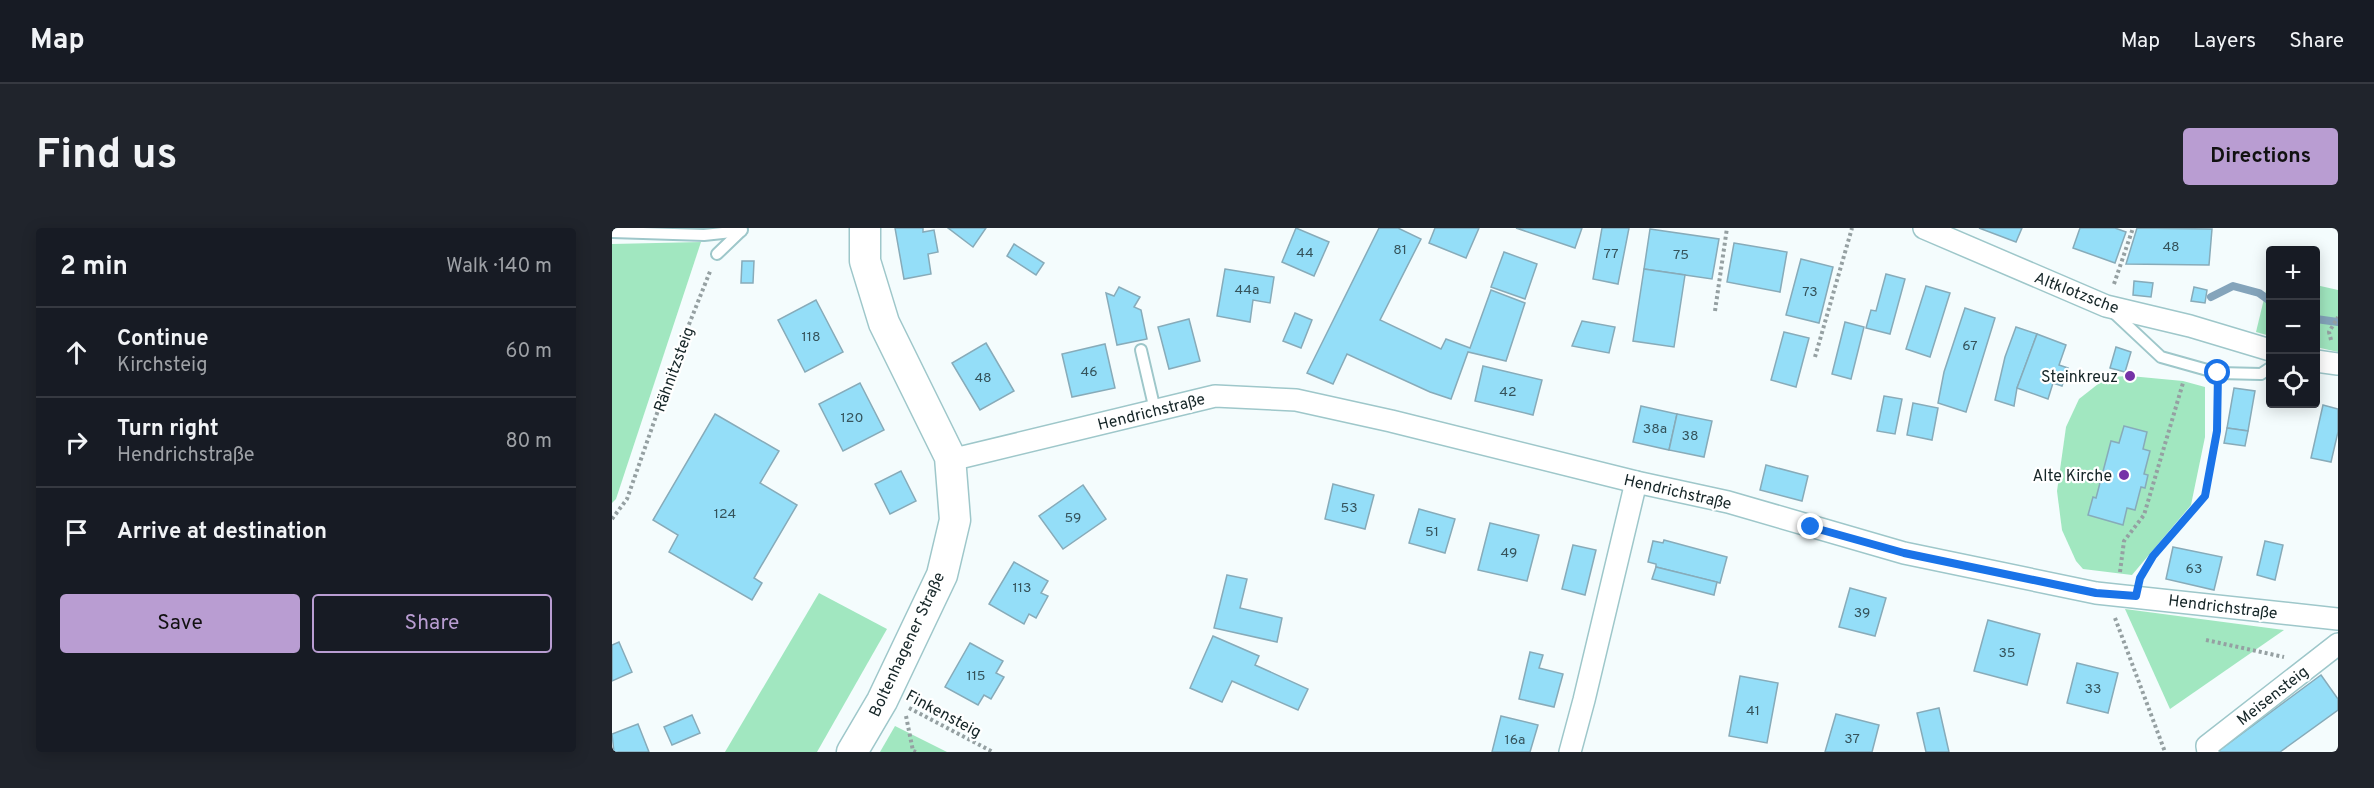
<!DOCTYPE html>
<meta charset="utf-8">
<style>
:root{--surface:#171b24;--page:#20242c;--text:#f1f3f6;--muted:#9ea1a6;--line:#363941;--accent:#b99dd2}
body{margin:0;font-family:Overpass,sans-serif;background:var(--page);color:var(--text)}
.controls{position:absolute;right:18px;top:18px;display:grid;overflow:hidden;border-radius:6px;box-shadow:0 3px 15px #0003}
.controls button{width:54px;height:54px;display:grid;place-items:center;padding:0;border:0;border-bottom:2px solid var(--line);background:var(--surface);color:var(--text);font:30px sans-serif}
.stop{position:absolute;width:18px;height:18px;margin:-14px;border:4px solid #1a73e8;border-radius:50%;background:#fff}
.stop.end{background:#1a73e8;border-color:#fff;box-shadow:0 2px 6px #0008}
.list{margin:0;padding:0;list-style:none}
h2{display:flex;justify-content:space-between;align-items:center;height:78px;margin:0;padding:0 24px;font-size:26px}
h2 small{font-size:20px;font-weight:400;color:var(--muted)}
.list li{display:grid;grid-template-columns:39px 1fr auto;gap:18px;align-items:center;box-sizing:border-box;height:90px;padding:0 24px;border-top:2px solid var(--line)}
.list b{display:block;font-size:22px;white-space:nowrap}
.list p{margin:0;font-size:20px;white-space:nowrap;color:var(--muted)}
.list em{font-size:20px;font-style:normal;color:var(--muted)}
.actions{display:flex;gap:12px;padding:18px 24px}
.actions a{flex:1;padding:14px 0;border:2px solid var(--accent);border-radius:6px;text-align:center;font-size:21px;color:var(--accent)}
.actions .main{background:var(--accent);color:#111}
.icon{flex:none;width:33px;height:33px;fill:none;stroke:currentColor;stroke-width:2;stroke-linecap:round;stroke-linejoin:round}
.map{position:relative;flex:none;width:1726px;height:524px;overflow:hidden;border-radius:6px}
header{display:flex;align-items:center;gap:36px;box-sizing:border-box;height:84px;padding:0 30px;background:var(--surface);border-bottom:2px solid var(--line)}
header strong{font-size:28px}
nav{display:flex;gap:33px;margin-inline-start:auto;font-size:21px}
.intro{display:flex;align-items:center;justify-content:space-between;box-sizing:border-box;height:144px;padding:0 36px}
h1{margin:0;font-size:42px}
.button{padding:15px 27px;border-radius:6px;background:var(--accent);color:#111;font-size:21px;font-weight:700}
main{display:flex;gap:36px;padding:0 36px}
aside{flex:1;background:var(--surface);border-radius:6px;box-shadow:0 3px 15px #0003}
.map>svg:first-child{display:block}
</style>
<header>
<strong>Map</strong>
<nav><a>Map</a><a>Layers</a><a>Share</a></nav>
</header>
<div class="intro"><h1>Find us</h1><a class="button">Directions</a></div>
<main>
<aside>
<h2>2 min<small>Walk · 140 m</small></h2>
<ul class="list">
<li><svg class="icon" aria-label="ahead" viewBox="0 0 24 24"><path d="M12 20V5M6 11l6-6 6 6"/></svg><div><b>Continue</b><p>Kirchsteig</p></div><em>60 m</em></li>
<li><svg class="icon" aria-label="right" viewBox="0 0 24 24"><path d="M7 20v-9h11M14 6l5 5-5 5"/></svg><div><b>Turn right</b><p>Hendrichstraße</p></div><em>80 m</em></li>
<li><svg class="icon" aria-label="arrive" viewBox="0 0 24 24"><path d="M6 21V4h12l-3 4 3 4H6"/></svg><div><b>Arrive at destination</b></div></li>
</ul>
<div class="actions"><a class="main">Save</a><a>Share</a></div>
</aside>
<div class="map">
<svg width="1726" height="524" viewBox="0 0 1726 524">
<rect width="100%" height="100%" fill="#f4fcfd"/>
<g fill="#a1e7c0">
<path d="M89 14 4 271 0 275V16Z"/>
<path d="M1658 46V108L1644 104Z"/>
<path d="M1704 57 1726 62V124L1704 119Z"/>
<path d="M1518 148 1571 153 1593 159V209L1579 277 1520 347 1471 341 1464 333 1450 302 1445 263 1454 199 1467 171 1495 149Z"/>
<path d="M207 365 275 401 205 524H113Z"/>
<path d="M1513 381 1672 402 1558 481Z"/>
<path d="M283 498 335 524H268Z"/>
</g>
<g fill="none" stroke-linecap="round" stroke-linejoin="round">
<g stroke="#84a4bb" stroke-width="8">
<path d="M1599 69 1621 58 1647 65 1658 73"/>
<path d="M1704 91 1726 94"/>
</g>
</g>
<g fill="#94def8" stroke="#87abb9" stroke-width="1.5">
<path d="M283 0H311V4L322 2 326 24 316 26 319 46 292 51Z"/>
<path d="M336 0H374L361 19Z"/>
<path d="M684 0 717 14 702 48 670 34Z"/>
<path d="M767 0H786L809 11 768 92 829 121 834 111 858 120 879 62 913 75 894 133 856 124 839 171 818 164 735 126 721 156 695 145Z"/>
<path d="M823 0H867L854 30 817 15Z"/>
<path d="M904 0H970L963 20Z"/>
<path d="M990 0H1017L1006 56 981 51Z"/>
<path d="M1367 0H1410L1404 14Z"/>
<path d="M1468 0H1503L1514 4 1503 35 1461 20Z"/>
<path d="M1525 0 1600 1 1597 37 1514 36Z"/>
<path d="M1038 1 1107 11 1100 51 1032 41Z"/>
<path d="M1122 15 1175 24 1168 64 1115 54Z"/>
<path d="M402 16 432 35 424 47 395 28Z"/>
<path d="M892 24 925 36 913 71 879 59Z"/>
<path d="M1189 31 1221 39 1207 95 1174 87Z"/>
<path d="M130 33H142L141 55H129Z"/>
<path d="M613 41 662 49 658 75 641 72 638 94 605 88Z"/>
<path d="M1032 41 1073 47 1062 119 1021 113Z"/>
<path d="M1274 46 1293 51 1278 106 1254 100 1259 82 1264 83Z"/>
<path d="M1522 53 1541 55 1539 69 1521 67Z"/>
<path d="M1314 58 1338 65 1318 129 1294 121Z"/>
<path d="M507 59 528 69 522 79 529 82 535 111 505 117 494 65 502 68Z"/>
<path d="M1582 59 1595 62 1593 75 1579 73Z"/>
<path d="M204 72 231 124 193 144 166 92Z"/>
<path d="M1353 80 1383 90 1354 184 1326 175 1332 144Z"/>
<path d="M683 85 700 92 689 120 671 113Z"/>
<path d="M577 91 588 133 557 141 546 99Z"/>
<path d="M970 93 1003 99 997 125 960 118Z"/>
<path d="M1233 94 1252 99 1239 151 1220 146Z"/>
<path d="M1404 99 1425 106 1405 160 1402 178 1383 172 1393 129Z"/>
<path d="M1172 104 1197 110 1184 159 1159 152Z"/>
<path d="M1425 106 1454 117 1447 137 1456 140 1450 158 1441 155 1436 171 1405 160Z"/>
<path d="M374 115 402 163 368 182 340 135Z"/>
<path d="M493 116 503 160 460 169 450 126Z"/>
<path d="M1504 119 1519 124 1513 144 1498 140Z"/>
<path d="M871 138 930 152 921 187 863 173Z"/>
<path d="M248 155 272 202 231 223 207 176Z"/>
<path d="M1622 160 1643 163 1636 203 1615 200Z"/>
<path d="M1272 168 1290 171 1283 206 1265 203Z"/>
<path d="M1301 175 1326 180 1320 212 1295 207Z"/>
<path d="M1711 177 1726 181V204L1719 234 1699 230Z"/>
<path d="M1029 178 1065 186 1057 222 1021 214Z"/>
<path d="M103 186 167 223 148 255 185 277 142 350 150 355 140 372 57 324 66 307 41 292Z"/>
<path d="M1065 186 1100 193 1092 229 1057 222Z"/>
<path d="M1512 198 1535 204 1531 221 1538 223 1532 246 1536 247 1533 260 1529 259 1523 282 1515 280 1511 297 1476 287 1481 269 1484 270 1499 213 1507 215Z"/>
<path d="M1615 200 1636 203 1633 218 1612 215Z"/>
<path d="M1154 237 1196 248 1190 273 1148 262Z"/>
<path d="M289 243 304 273 278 286 263 256Z"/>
<path d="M721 256 762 267 753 301 713 291Z"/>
<path d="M471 257 494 291 451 321 427 288Z"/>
<path d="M807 281 843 291 833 325 797 315Z"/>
<path d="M878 295 927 307 915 353 866 342Z"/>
<path d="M1052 312 1115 329 1108 355 1044 339V336L1036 334 1041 313 1051 315Z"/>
<path d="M1653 313 1671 317 1663 352 1645 347Z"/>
<path d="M961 317 984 322 973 367 950 361Z"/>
<path d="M1561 319 1610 329 1602 362 1554 351Z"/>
<path d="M402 334 436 353 429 365 436 368 424 390 417 386 412 396 377 376Z"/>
<path d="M1044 339 1105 354 1102 367 1040 351Z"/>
<path d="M615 347 635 351 628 380 670 390 665 414 602 400Z"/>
<path d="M1238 360 1274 370 1263 408 1227 399Z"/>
<path d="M1376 392 1428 406 1415 457 1362 443Z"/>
<path d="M601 408 647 428 643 437 696 461 686 482 620 453 610 474 578 460Z"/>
<path d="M7 414 20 444 0 453V417Z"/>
<path d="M358 415 391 433 384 445 392 449 379 471 372 467 366 477 333 459Z"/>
<path d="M918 424 931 427 927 440 951 446 942 479 907 471Z"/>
<path d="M1465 435 1506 445 1496 485 1455 475Z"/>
<path d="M1709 447 1726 471V482L1668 524H1605Z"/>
<path d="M1128 448 1166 455 1155 515 1117 508Z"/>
<path d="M1327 480 1337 524H1314L1305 485Z"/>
<path d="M1224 486 1267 497 1260 524H1213Z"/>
<path d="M80 487 88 505 60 517 52 499Z"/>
<path d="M889 488 926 497 918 524H880Z"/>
<path d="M26 496 37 524H2L0 506Z"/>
</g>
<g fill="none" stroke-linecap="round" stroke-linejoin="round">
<g stroke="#9ec7ca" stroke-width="14">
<g id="lane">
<path d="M0 4 92 7 129 3"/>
<path d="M105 26 130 2"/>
<path d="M1501 84 1549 129 1606 145 1649 146 1658 140"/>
<path d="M529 122 543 182"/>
</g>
</g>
<g stroke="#9ec7ca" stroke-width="24">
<g id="street">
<path d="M1312 0 1494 78 1578 98 1658 122"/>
<path d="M1704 133 1726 136"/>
<path d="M338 229H351L603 168 684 172 779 193 1024 254 1116 274 1292 325 1484 365 1726 391"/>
<path d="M958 524 972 472 1024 254"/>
<path d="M1596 524 1595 518 1726 416"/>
</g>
</g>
<g stroke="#9ec7ca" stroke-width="33">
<path id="secondary" d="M240 524 270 473 330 347 343 292 338 229 272 95 253 33V0"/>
</g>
<g stroke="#95a0a2" stroke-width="4" stroke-dasharray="3 3" stroke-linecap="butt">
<path d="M1502 56 1521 0"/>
<path d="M1103 83 1115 0"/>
<path d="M1719 112 1717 104 1726 89"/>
<path d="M1203 129 1240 0"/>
<path d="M0 291 15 271 70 114 99 41"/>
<path d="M1508 344 1512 313 1532 287 1571 155"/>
<path d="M1530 347 1541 328 1593 268 1605 203 1606 162"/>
<path d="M1503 390 1553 524"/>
<path d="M1594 412 1672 429"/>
<path d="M297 480 381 524"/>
<path d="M294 488 301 523 304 524"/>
</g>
<use href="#lane" stroke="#fff" stroke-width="10"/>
<use href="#street" stroke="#fff" stroke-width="21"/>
<use href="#secondary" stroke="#fff" stroke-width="30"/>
</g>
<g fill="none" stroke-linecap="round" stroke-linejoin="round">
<path stroke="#1a73e8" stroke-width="8" d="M1199 299 1292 325 1484 365 1524 368 1528 350 1541 328 1593 268 1605 203 1606 145"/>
</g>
<g fill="#7533a7" stroke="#fff" stroke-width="2">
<circle cx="1518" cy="148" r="6"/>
<circle cx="1512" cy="247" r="6"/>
</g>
<g text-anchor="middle" stroke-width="4.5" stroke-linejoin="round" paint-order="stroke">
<g font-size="14" fill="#35535b">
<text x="1559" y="23">48</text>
<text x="788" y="26">81</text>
<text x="693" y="29">44</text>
<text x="999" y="30">77</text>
<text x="1069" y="31">75</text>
<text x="635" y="66">44a</text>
<text x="1198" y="68">73</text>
<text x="199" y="113">118</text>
<text x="1358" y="122">67</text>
<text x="477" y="148">46</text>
<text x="371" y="154">48</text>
<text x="896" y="168">42</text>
<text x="240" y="194">120</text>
<text x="1043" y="205">38a</text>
<text x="1078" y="212">38</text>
<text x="737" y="284">53</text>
<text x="113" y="290">124</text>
<text x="461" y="294">59</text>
<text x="820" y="308">51</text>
<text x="897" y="329">49</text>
<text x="1582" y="345">63</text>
<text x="410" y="364">113</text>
<text x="1250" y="389">39</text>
<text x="1395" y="429">35</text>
<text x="364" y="452">115</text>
<text x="1481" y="465">33</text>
<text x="1141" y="487">41</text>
<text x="1240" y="515">37</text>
<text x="903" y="516">16a</text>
</g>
<g font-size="16" fill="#152527" stroke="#fff">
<text transform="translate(1465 64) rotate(21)" y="6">Altklotzsche</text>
<text transform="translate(61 141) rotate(-70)" y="6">Rähnitzsteig</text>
<text transform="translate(539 183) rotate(-14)" y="6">Hendrichstraße</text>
<text transform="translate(1066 263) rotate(13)" y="6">Hendrichstraße</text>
<text transform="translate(1611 378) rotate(7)" y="6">Hendrichstraße</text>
<text transform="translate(294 416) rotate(-65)" y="6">Boltenhagener Straße</text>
<text transform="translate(1660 467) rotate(-38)" y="6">Meisensteig</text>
<text transform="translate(332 485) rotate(28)" y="6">Finkensteig</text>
</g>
<g font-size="16" fill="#152527" stroke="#fff" text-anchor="end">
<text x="1506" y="154">Steinkreuz</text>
<text x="1500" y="253">Alte Kirche</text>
</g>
</g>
</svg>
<div class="controls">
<button>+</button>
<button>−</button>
<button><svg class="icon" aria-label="locate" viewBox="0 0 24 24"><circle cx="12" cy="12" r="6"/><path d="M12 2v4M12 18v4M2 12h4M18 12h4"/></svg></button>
</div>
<div class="stop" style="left:1606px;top:145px"></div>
<div class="stop end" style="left:1199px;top:299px"></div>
</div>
</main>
